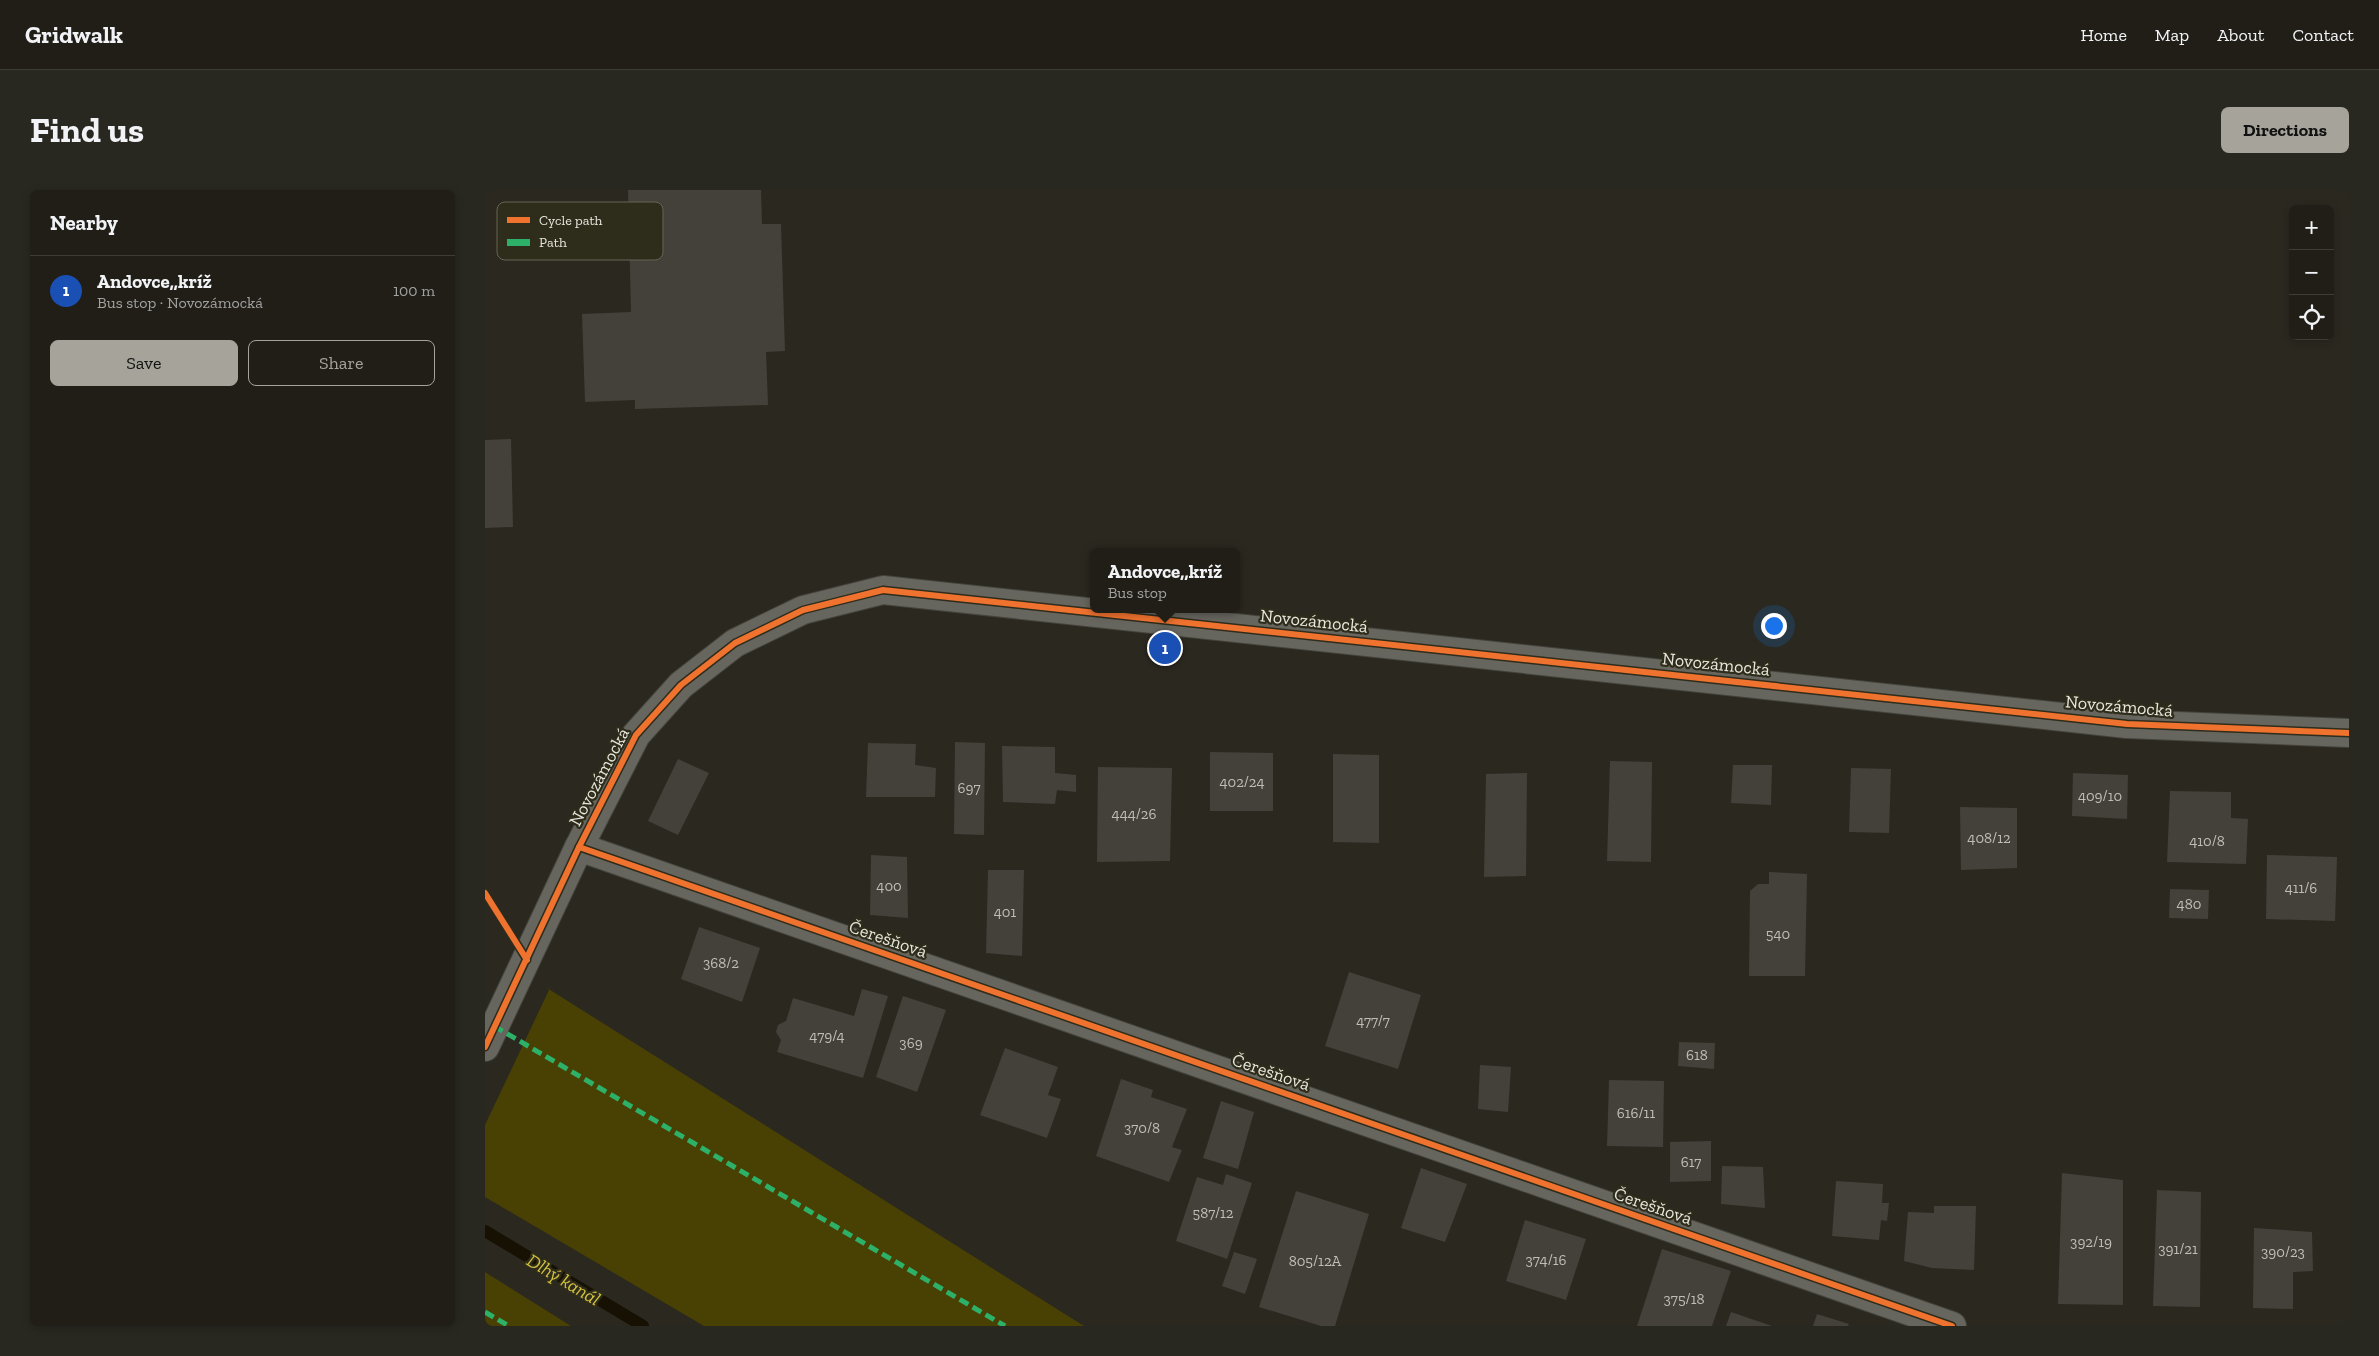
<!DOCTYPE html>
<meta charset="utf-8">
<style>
:root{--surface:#201e17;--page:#282720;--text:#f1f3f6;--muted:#a2a2a1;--line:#3d3c36;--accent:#a6a49a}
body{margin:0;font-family:"Zilla Slab",serif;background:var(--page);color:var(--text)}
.controls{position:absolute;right:15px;top:15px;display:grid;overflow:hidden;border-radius:8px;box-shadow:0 2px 8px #0003}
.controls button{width:45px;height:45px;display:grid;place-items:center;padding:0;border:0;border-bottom:1px solid var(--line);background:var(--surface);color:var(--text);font:25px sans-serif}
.you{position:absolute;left:1288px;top:435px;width:18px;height:18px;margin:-12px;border:4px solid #fff;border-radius:50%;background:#1a73e8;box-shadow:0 0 0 8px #1a73e833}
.badge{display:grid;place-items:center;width:32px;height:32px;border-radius:50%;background:var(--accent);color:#fff;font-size:16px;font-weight:700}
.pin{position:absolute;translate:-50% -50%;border:2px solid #fff;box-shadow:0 1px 5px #0006}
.popup{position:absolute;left:605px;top:358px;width:150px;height:65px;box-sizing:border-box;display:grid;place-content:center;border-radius:8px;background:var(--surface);filter:drop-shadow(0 1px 4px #0005);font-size:16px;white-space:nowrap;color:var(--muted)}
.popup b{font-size:19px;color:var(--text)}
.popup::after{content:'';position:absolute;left:50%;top:100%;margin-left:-10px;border:10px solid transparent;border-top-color:var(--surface)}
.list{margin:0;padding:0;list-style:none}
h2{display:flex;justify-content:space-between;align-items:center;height:65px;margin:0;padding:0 20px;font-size:21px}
h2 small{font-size:16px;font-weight:400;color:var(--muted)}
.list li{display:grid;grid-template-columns:32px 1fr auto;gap:15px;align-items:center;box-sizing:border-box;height:70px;padding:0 20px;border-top:1px solid var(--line)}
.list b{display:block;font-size:19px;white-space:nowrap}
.list p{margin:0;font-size:16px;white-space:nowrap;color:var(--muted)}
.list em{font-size:16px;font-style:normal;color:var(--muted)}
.actions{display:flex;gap:10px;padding:15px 20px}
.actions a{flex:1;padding:11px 0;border:1px solid var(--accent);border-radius:8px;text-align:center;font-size:18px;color:var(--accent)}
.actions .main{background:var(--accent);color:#111}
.icon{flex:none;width:28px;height:28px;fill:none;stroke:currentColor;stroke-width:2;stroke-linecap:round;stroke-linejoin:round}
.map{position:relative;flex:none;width:1864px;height:1136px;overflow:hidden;border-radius:8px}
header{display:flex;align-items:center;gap:30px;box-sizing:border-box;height:70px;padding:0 25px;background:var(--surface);border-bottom:1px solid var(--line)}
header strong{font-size:24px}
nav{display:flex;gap:28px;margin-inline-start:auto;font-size:18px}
.intro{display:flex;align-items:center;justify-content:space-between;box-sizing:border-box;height:120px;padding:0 30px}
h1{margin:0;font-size:35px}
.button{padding:12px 22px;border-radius:8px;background:var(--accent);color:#111;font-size:18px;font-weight:700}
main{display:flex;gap:30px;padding:0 30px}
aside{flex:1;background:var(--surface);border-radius:8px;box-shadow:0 2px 8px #0003}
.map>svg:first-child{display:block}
</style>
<header>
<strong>Gridwalk</strong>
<nav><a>Home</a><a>Map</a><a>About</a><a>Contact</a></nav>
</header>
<div class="intro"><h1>Find us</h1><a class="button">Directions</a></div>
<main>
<aside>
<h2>Nearby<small></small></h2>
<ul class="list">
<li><span class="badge" style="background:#1a4fb4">1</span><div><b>Andovce,,kríž</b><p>Bus stop · Novozámocká</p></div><em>100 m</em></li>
</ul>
<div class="actions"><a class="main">Save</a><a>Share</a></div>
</aside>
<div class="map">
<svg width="1864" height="1136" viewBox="0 0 1864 1136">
<rect width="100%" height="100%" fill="#2a281f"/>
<g fill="#494004">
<path d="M62 798 599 1136H219L0 1007V935L64 800Z"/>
<path d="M0 1082 86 1136H0Z"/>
</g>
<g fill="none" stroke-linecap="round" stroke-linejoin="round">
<path stroke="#161103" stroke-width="12" d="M0 1041 158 1136"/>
</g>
<g fill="#43413a">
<path d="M143 0H276L277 34H296L300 161 281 162 283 215 150 219V210L100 212 97 124 146 122Z"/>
<path d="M26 249 28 337 0 338V250Z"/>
<path d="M470 552 500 553 499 645 469 644Z"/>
<path d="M383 553 431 554 430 575 451 578 450 607H381Z"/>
<path d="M517 556 570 557V583L591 585V602L572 600 570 614 518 612Z"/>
<path d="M725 562 788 563V621H725Z"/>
<path d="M848 564 894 565V653L848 652Z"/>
<path d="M193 569 224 583 193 645 163 631Z"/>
<path d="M1125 571 1167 572 1166 672 1122 671Z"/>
<path d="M1248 575H1287L1286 615 1246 613Z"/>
<path d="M613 577 687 578 685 671 612 672Z"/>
<path d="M1366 578 1406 579 1404 643 1364 642Z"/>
<path d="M1042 583 1041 686 999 687 1001 584Z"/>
<path d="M1588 583 1643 585 1642 629 1587 626Z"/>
<path d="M1685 601 1746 602V628L1763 629 1761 674 1682 672Z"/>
<path d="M1475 617 1532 618V678L1476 680Z"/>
<path d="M386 665 422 667 423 728 385 725Z"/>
<path d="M1782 665 1852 667 1850 731 1781 729Z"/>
<path d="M503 680H539L537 766 501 763Z"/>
<path d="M1284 682 1322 684 1320 786H1264L1265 701 1273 694H1284Z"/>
<path d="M1685 699 1724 700 1723 729 1684 728Z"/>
<path d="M214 737 275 758 257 812 196 789Z"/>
<path d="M864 782 936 805 913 879 840 856Z"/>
<path d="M377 799 403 806 378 888 292 862 296 850 291 842 293 835 301 831 308 808 369 826Z"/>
<path d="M418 806 461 820 432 902 391 887Z"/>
<path d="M1194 852 1230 853 1229 879 1193 876Z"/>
<path d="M520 858 573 877 563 905 576 909 562 948 495 925Z"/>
<path d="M995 875 1026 877 1023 922 993 919Z"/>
<path d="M636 889 668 900 666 907 702 919 687 957 697 960 684 992 611 966Z"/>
<path d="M1124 890 1179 891 1178 957 1122 956Z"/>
<path d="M736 911 769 922 753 979 718 968Z"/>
<path d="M1226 951V991L1185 992V952Z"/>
<path d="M1237 976 1278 977 1280 1018 1236 1014Z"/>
<path d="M936 978 982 994 960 1052 916 1038Z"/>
<path d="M1577 983 1638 990V1115L1573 1114Z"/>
<path d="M741 984 767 993 742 1069 691 1051 712 987 738 995Z"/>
<path d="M1351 991 1398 994 1397 1013H1404L1402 1031 1396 1030 1394 1050 1347 1046Z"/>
<path d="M1672 1000 1716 1002 1715 1117 1668 1116Z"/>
<path d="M811 1001 884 1024 850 1136H836L774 1117Z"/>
<path d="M1449 1016H1491L1489 1080 1447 1078 1419 1071 1423 1022 1449 1023Z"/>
<path d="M1040 1030 1101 1049 1081 1110 1021 1091Z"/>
<path d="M1769 1038 1827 1042 1828 1081 1808 1082V1119L1768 1118Z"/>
<path d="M1177 1059 1246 1081 1227 1136H1152Z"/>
<path d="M749 1062 772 1069 760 1104 737 1096Z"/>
<path d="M1246 1122 1287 1136H1241Z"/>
<path d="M1332 1124 1364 1134 1363 1136H1328Z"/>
</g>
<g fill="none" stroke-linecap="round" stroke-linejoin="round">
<g stroke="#45443c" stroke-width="30">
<g id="minor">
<path d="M94 657 1467 1136"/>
<path d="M0 857 94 657 151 545 196 495 250 453 318 420 398 400 1642 534 1864 543"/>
</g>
</g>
<use href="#minor" stroke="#66655e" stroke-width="28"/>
<g stroke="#2db169" stroke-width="5" stroke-dasharray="10 5" stroke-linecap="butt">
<path d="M9 836 520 1136"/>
<path d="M0 1122 24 1136"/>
</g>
<g stroke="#2e2c1b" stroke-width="9">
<g id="cycleway">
<path d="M94 657 1467 1136"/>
<path d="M0 703 42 770"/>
<path d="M0 857 94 657 151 545 196 495 250 453 318 420 398 400 1642 534 1864 543"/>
</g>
</g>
<use href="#cycleway" stroke="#ef722f" stroke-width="6"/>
</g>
<g text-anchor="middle" stroke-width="4.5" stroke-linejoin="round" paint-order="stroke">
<g font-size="15" fill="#bfbeb4">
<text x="757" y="597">402/24</text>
<text x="484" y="603">697</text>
<text x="1615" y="611">409/10</text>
<text x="649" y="629">444/26</text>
<text x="1504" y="653">408/12</text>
<text x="1722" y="656">410/8</text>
<text x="404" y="701">400</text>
<text x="1816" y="703">411/6</text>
<text x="1704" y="719">480</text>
<text x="520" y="727">401</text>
<text x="1293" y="749">540</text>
<text x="236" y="778">368/2</text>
<text x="888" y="836">477/7</text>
<text x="342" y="851">479/4</text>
<text x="426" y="858">369</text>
<text x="1212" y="870">618</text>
<text x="1151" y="928">616/11</text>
<text x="657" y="943">370/8</text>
<text x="1206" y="977">617</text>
<text x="728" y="1028">587/12</text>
<text x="1606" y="1057">392/19</text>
<text x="1693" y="1064">391/21</text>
<text x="1798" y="1067">390/23</text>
<text x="1061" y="1075">374/16</text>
<text x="830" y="1076">805/12A</text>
<text x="1199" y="1114">375/18</text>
</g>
<g font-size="18" fill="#e8e7dc" stroke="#2e2c1b">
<text transform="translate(829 431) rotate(6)" y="6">Novozámocká</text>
<text transform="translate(1231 474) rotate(6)" y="6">Novozámocká</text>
<text transform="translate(1634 516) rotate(5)" y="6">Novozámocká</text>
<text transform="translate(114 587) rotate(-62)" y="6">Novozámocká</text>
<text transform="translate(403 749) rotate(19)" y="6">Čerešňová</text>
<text transform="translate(786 882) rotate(19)" y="6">Čerešňová</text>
<text transform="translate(1168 1016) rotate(19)" y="6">Čerešňová</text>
</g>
<g font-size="19" font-style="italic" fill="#d4c13e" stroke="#2e2c1b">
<text transform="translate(79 1089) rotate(31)" y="7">Dlhý kanál</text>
</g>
</g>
<rect x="12" y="12" width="166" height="58" rx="8" fill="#2e2c1b" stroke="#666455" stroke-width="1"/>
<rect x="22" y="27" width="23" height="6" fill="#ef722f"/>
<rect x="22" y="49" width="23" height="7" fill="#2db169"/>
<g font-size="14" fill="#e8e7dc">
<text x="54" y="35">Cycle path</text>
<text x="54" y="57">Path</text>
</g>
</svg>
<div class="controls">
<button>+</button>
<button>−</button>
<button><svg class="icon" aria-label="locate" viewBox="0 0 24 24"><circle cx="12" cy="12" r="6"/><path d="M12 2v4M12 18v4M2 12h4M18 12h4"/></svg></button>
</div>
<div class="you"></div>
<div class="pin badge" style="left:680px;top:458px;background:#1a4fb4">1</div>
<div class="popup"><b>Andovce,,kríž</b>Bus stop</div>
</div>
</main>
